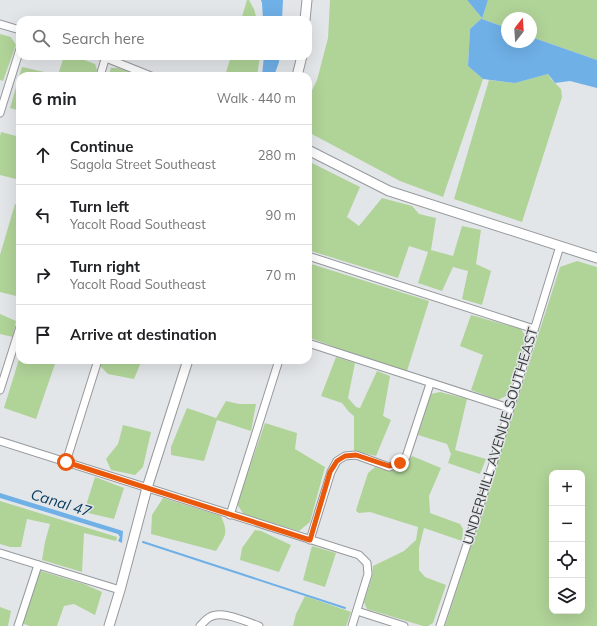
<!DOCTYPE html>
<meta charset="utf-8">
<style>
:root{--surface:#fff;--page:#f6f6f6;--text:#202124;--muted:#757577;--line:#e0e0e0}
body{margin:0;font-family:Mulish,sans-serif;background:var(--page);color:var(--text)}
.controls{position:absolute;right:12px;bottom:12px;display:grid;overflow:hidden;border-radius:8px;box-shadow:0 4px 16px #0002}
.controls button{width:36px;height:36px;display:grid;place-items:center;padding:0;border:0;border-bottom:1px solid var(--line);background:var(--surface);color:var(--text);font:20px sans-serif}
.compass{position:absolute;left:501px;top:12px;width:36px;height:36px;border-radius:50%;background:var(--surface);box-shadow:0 4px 16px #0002;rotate:17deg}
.stop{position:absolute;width:12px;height:12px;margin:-9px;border:3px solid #ea580c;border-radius:50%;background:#fff}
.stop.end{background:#ea580c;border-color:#fff;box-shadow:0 1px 4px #0008}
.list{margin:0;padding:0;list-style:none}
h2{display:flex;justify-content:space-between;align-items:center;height:52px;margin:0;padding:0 16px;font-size:17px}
h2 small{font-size:13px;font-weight:400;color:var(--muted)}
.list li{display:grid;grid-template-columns:26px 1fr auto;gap:12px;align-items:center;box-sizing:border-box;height:60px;padding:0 16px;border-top:1px solid var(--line)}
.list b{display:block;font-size:15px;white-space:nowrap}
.list p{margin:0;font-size:13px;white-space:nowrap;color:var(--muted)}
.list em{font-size:13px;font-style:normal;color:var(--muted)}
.icon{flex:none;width:22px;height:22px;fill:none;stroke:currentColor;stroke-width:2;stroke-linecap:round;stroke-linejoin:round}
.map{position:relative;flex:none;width:597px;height:626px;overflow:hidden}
.search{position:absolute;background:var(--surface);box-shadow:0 4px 16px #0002;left:16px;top:16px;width:296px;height:44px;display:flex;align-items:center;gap:10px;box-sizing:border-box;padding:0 14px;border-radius:12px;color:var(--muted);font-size:15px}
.panel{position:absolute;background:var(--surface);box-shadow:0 4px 16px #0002;left:16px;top:72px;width:296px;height:292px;border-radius:12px}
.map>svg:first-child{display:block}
</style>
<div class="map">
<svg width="597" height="626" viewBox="0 0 597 626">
<rect width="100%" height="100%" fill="#e3e6e9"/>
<g fill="#b0d398" fill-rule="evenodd">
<path d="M247 0H249L254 9 257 20H241Z"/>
<path d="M330 0H467L482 18 470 29 468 66 483 79 443 197 400 181 308 132V99L317 80 328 38Z"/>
<path d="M488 0H597V60L531 37V18H507V28L482 19Z"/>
<path d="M0 34 11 37 16 45 3 81 0 80Z"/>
<path d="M64 56H74L95 64 97 70 95 76H20V111L10 108 22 67 58 75Z"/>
<path d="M231 56H260L257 76H225Z"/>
<path d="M111 68H118L141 76H108Z"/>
<path d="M548 74 551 79 561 89 562 97 522 222 454 199 489 80 515 83Z"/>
<path d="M1 132 20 137V180L0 175V136Z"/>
<path d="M308 161 360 187 347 217 359 226 382 198 412 206 419 214 436 218 431 250 453 256 462 226 481 230 476 264 491 271 482 305 462 299 468 271 453 267 442 291 418 283 428 252 409 246 398 278 308 250Z"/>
<path d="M15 204 20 205V297L0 292V255Z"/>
<path d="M577 261 597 267V626H445L560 267ZM552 473H582V611H552Z"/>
<path d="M308 263 429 301 407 371 342 350 308 337Z"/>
<path d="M0 314 16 321 13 337 0 334Z"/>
<path d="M471 315 521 329 526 337 509 391 506 396 498 400 471 390 483 355 460 346Z"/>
<path d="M20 356V360H52L56 361 36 419 4 408Z"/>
<path d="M336 357 355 363 348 398 356 407 360 408 377 371 390 376 383 416 391 420 376 456 354 451V416L349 412 342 403 321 396Z"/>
<path d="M102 360H142L134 379 108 374 100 366Z"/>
<path d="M440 392 467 399 455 450 486 459 480 474 448 463 451 454 447 444 418 435 431 394Z"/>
<path d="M226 401 239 404H256L251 431 217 420 204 461 171 455V447L187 408 216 418Z"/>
<path d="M265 423 297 433 295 449 325 467 310 522 299 531 244 515 237 504Z"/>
<path d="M123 425 151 432 143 467 135 475 111 470 106 459 118 444Z"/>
<path d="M412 456 441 468 429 496 430 513 460 524 463 529 462 541 424 528 419 548V570L425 577 446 585 433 623 428 626H423L367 609 364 602 372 577 373 566 404 551 416 540 418 527 370 512 359 513 356 511 357 507 368 473 375 467C396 474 397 471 412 456Z"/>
<path d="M95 477 124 488 114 519 84 512Z"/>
<path d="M163 498 221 516C229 534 225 536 216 551L151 534 152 515Z"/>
<path d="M0 501 117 537 116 541 84 533 82 572 42 560 45 542 50 524 27 519 21 547H10L0 544Z"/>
<path d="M255 530 261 531 291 545 279 572 240 560 242 548Z"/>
<path d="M312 546 336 553 325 587 303 580Z"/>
<path d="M41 571 84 584 102 592 95 615 74 604 64 606 57 626H30L21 623 37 574Z"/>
<path d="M305 596 351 612 346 626H293L296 614Z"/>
<path d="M0 607 11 611 8 626H0Z"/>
</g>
<g fill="#6fb0e7">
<path d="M261 0H283L282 20H263L262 3Z"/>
<path d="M467 0H488L482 19 507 28V42H531V37L597 60V88L570 81 555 83 548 74 515 83 483 79 468 66 470 29 482 18Z"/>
<path d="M264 56H279V62L274 76H262Z"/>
<path d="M0 493 123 531 122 543 118 541 120 537 118 534 0 498Z"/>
</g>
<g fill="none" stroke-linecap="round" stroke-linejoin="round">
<path stroke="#6fb0e7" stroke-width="2" d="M143 542 345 608"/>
<g stroke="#96999c" stroke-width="9">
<g id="minor">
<path d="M0 24 20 30"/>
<path d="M101 56 151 76"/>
<path d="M100 76 106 56"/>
<path d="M0 113 20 49"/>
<path d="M308 256 534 329"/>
<path d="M308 343 509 408"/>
<path d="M0 390 20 327"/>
<path d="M0 441 359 555 367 563 368 574 352 626"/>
<path d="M66 462 98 360"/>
<path d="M230 515 279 360"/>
<path d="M310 540 331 472 337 461 345 456 356 455 389 467 400 463 406 457 430 384"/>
<path d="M0 553 120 590"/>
<path d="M357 611 404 626"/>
<path d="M18 626 38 565"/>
<path d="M200 626C203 623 206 619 210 617 222 610 247 622 259 626"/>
<path d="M440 626 482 499 560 246"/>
</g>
</g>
<g stroke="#96999c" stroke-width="11">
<g id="tertiary">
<path d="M305 20 307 0"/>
<path d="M297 76 302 56"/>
<path d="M308 150 389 191 597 258"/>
<path d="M109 626 120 590 147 488 188 360"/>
</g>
</g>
<use href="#minor" stroke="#fff" stroke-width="7"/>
<use href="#tertiary" stroke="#fff" stroke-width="9"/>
</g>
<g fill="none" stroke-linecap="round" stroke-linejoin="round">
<path stroke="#ea580c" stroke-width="5" d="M66 462 310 540 330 472 337 461 345 456 356 455 389 466 400 463"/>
</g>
<g text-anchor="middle" stroke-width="3" stroke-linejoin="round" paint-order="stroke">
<g font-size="14" fill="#3a3b3c" stroke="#e3e6e9">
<text transform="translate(500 436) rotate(-73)" y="5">UNDERHILL AVENUE SOUTHEAST</text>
</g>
<g font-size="15" font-style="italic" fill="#073a5e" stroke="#e3e6e9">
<text transform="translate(61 503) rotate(17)" y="5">Canal 47</text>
</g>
</g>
</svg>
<div class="controls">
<button>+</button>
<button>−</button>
<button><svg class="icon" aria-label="locate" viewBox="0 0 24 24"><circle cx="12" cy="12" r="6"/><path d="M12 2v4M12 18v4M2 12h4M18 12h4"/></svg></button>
<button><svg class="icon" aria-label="layers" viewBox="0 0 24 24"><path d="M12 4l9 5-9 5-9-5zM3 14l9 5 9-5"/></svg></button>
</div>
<svg class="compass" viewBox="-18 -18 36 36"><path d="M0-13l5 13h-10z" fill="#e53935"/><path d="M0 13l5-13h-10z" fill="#757577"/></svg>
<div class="stop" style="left:66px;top:462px"></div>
<div class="stop end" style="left:400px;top:463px"></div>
<div class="search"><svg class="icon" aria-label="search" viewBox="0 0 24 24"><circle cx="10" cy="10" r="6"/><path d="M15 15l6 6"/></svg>Search here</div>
<section class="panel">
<h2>6 min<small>Walk · 440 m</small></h2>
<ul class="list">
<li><svg class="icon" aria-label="ahead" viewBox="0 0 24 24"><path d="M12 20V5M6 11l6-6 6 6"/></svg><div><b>Continue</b><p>Sagola Street Southeast</p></div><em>280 m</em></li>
<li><svg class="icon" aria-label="left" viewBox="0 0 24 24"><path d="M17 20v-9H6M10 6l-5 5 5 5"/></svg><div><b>Turn left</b><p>Yacolt Road Southeast</p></div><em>90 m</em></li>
<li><svg class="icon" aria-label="right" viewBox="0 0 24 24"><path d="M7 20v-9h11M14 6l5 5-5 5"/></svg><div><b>Turn right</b><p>Yacolt Road Southeast</p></div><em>70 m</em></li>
<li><svg class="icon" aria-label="arrive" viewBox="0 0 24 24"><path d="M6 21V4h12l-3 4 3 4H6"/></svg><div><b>Arrive at destination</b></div></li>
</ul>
</section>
</div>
